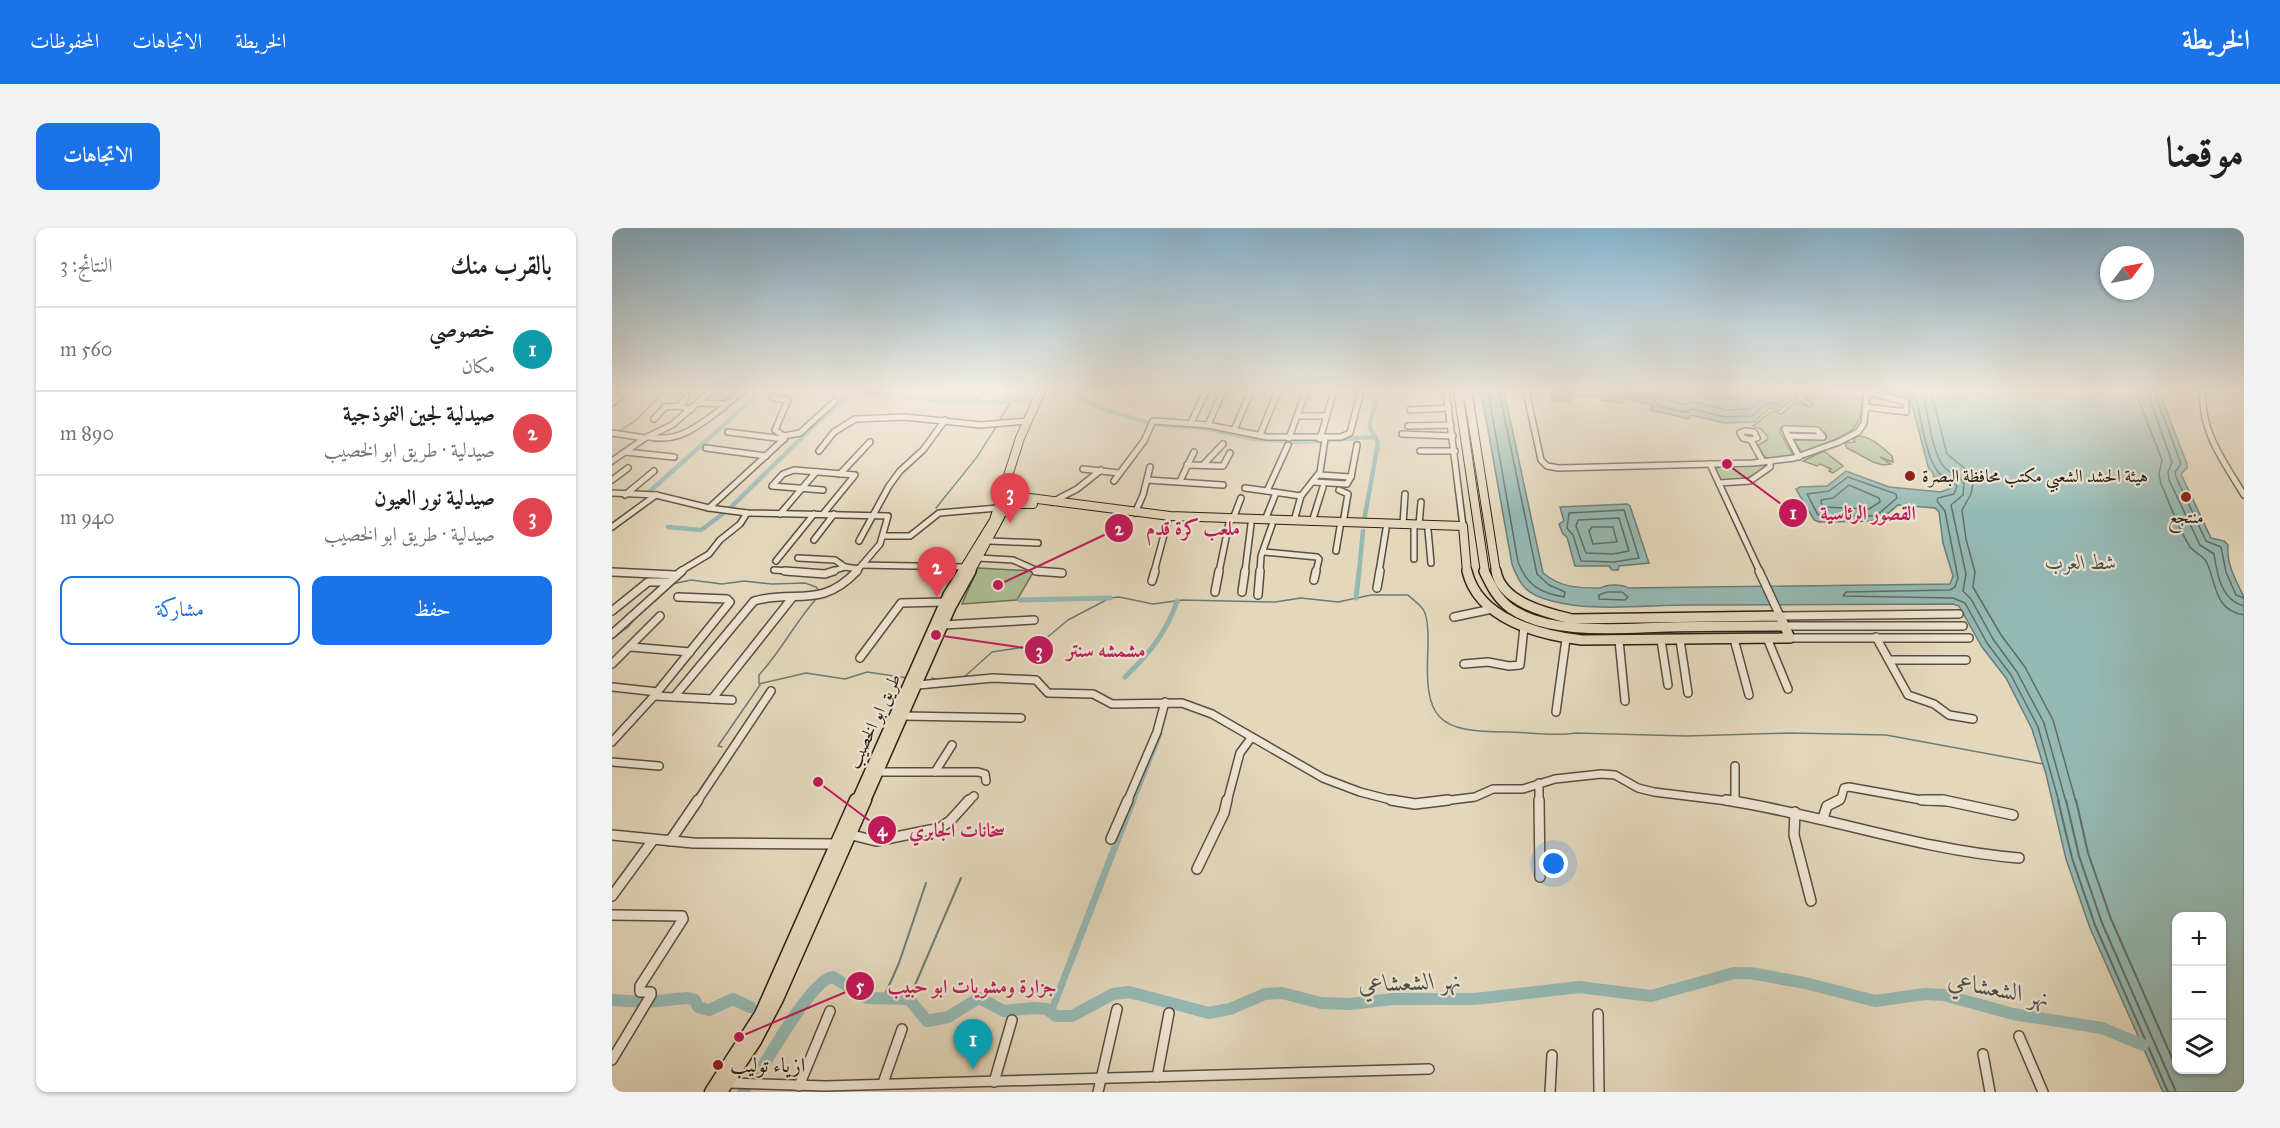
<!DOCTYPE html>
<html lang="ar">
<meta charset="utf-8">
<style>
:root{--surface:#fff;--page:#f2f2f2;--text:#202124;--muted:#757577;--line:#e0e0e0;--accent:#1a73e8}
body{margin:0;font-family:"IM FELL Great Primer",Amiri,serif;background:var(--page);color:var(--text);direction:rtl}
.controls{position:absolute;right:18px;bottom:18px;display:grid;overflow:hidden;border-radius:12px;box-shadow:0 2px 4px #0004}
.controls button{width:54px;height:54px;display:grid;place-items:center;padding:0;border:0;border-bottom:2px solid var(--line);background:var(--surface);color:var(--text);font:30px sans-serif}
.compass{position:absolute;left:1488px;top:18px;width:54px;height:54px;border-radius:50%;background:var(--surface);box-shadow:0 2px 4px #0004;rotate:58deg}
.you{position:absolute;left:942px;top:636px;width:21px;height:21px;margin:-15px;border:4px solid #fff;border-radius:50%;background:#1a73e8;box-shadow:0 0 0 9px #1a73e833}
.badge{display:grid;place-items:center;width:39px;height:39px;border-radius:50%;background:var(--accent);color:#fff;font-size:20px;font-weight:700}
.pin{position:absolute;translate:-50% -50px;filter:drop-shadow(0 2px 3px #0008)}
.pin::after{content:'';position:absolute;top:32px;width:21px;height:18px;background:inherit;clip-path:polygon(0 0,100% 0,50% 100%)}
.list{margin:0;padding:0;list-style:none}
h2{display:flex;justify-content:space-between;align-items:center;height:78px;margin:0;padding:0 24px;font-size:26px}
h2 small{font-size:20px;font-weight:400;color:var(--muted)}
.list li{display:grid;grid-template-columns:39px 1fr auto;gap:18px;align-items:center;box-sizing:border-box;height:84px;padding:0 24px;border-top:2px solid var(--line)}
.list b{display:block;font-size:22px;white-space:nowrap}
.list p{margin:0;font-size:20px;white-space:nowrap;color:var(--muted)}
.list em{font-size:20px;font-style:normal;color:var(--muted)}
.actions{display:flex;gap:12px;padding:18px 24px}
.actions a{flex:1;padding:14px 0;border:2px solid var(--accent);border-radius:12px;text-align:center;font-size:21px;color:var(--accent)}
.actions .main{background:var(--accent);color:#fff}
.icon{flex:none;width:33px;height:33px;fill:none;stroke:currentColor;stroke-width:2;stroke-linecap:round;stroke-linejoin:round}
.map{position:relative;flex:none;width:1632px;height:864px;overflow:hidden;direction:ltr;border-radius:12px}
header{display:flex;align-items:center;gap:36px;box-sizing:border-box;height:84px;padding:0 30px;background:var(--accent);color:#fff}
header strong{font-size:28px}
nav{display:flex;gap:33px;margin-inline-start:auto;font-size:21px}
.intro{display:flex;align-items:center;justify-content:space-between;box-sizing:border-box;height:144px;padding:0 36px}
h1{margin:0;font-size:42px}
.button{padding:15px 27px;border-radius:12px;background:var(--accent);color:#fff;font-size:21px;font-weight:700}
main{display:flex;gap:36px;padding:0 36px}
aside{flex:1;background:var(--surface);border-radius:12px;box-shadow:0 2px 4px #0004}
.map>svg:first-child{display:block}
</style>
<header>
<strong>الخريطة</strong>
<nav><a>الخريطة</a><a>الاتجاهات</a><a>المحفوظات</a></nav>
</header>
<div class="intro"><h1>موقعنا</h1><a class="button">الاتجاهات</a></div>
<main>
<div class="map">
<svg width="1632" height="864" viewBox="0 0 1632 864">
<rect width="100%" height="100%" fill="#e4d7bc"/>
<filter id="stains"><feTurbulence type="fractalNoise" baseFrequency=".00333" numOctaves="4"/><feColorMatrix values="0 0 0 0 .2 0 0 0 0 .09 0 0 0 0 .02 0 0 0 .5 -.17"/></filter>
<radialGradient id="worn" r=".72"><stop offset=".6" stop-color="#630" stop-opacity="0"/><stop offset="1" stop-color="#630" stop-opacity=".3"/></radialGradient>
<g fill="#aebf96" stroke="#6c7056" stroke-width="1.5">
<path d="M1200 163H1215L1250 170C1252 213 1221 207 1193 225L1188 222 1182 212H1212L1215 209 1213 204 1196 199H1169L1168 204 1181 227 1157 231 1151 227 1146 217 1155 212 1156 209 1149 201 1141 198 1160 183 1169 186 1183 175 1199 179 1201 176 1192 170Z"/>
<path d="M1246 208C1259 208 1271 220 1280 228L1281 234 1268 229 1279 236 1271 237 1261 234 1235 220 1233 215 1243 214 1241 211Z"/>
<path d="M1212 223 1231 238 1221 245 1217 243 1219 241 1208 236 1205 238 1191 233Z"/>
<path d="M1151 237 1153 238C1140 251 1127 254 1109 252L1104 244 1105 240 1113 238Z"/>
<path d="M366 340 422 343 405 372 350 376Z"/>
</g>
<g fill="#95b9b4" stroke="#6b7c74" stroke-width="1.5" fill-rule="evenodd">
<path d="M869 163H892L931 345C949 360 967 360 989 360 995 356 1010 356 1016 360L1338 356 1341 348 1331 315 1327 284 1323 280 1286 277 1267 293 1207 294 1202 292 1184 261 1188 259 1215 258 1234 243 1277 259 1329 264 1339 260 1338 257 1323 252 1320 243 1317 242 1299 173 1272 163H1547L1575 236V240L1569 246 1599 310 1612 313 1616 317C1614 335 1624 353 1632 369V864H1551L1478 700 1454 631 1434 546 1420 501 1394 450 1370 419 1347 378 1341 376C1253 376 1165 376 1077 377 1035 377 980 384 940 373 916 367 908 359 900 336ZM1564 688H1610V842H1564Z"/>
<path d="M937 163H1179L1178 165 1185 168 1183 170 1196 177 1179 173 1167 183 1158 180 1142 194 1112 195 1079 187 1077 191 1038 182 1040 177 1013 171 1010 175 989 172 986 168H958L959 173H940Z"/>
<path d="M1015 276 1018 278 1037 335 1007 338 1006 342H1000L997 338H963L955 309 951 306 947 296 952 293 948 279Z"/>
</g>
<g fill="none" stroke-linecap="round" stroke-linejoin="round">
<g stroke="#606d64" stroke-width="1.5">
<path d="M876 163 906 334C915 357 928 365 952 369L953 364 937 357 925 346 887 163"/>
<path d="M990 163 1006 167 1015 165 1041 172 1047 178 1072 184 1081 181 1113 189 1140 188 1155 175 1167 176 1173 170V163"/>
<path d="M1039 163 1053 171 1071 176 1083 174 1114 182 1137 181 1152 169 1164 167 1166 163"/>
<path d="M1058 163 1082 164 1123 172 1144 163"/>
<path d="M1288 163 1304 170C1309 190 1314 229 1326 244 1331 251 1340 250 1345 258L1342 266 1326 270 1325 273 1333 283 1346 350 1343 359 1338 362 1234 364 1231 368 1341 370 1353 375 1375 415 1399 447 1426 499 1447 574"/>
<path d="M1308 163 1312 170C1316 188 1321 228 1333 240 1339 246 1347 247 1352 255L1351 267 1339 277 1354 346 1351 363 1359 371 1381 411 1405 444 1432 495 1454 574"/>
<path d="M1319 163 1335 226 1357 244 1361 255 1359 266 1350 282 1354 311 1363 344 1361 359 1389 407 1413 439 1441 492 1464 574"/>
<path d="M1526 163 1527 173 1550 232 1547 246 1549 256C1558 276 1566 300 1578 319 1583 325 1592 328 1595 335 1605 357 1602 382 1632 387"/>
<path d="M1535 163 1560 234 1556 244 1557 252 1588 317 1602 326C1605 346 1609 372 1632 378"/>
<path d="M1542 163 1569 236 1563 244 1564 249 1594 313 1609 319 1614 344 1624 367 1632 370"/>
<path d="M1236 249 1284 266 1285 270 1264 288 1206 287 1195 266 1217 263Z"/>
<path d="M1237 257 1267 270 1268 274 1257 281 1210 279 1209 272 1221 270Z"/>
<path d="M1012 282 1027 330 1002 334 969 333 961 307 955 300 957 285Z"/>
<path d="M1007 290 1017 323 1001 326 974 325 964 298 966 292Z"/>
<path d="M980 299H1001L1005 314 981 316 977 303Z"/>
<path d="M995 364H1010L1016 369 1013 372 987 371V367Z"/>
</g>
<g stroke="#606d64" stroke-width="2">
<path d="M1446 572 1460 630 1483 697 1556 864"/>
<path d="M1454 572 1467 628 1490 695 1564 864"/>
<path d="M1464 572 1476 625 1499 691 1564 839"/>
</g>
<g stroke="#6b7c74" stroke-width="1.5">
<path d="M286 169 293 163"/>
<path d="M361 173 377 163"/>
<path d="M388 192 398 175"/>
<path d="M7 203 23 193 53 163"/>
<path d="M324 280 365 229 384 199"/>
<path d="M60 356 79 352 110 356 132 353 160 356 193 355 204 359 208 364"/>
<path d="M204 371C182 396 170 422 147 447V456L194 445 233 451 255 444 296 450"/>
<path d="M36 378 46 369"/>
<path d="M0 411 16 399 28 385"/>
<path d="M320 450 326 452"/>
<path d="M351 450 380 424 426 417 456 392 498 370 507 369 541 376 570 372 663 374 689 370 726 374 759 367H796C801 372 809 377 812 383 817 392 816 411 816 420 812 492 825 504 895 504 918 504 941 509 964 505L1075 508 1179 505 1274 507 1431 536"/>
<path d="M110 519 106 518 148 457"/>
<path d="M83 569 103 539"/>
</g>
<g stroke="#6b7c74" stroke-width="2">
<path d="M271 771 287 735 314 655"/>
<path d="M297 771 349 650"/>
</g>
<g stroke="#95b9b4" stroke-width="4.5">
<path d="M248 163C304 173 361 176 417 172"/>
<path d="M459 163 472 173 494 182 544 197 593 200 643 211 685 214 764 209"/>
<path d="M439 168 454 163"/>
<path d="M37 264 150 163"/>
<path d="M117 281 209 191 242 163"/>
<path d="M752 293 766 215 758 200V194L767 163"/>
<path d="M56 299 89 302 112 285"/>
<path d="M747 344 751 303"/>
</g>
<g stroke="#95b9b4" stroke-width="5">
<path d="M744 370 747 343"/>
<path d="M408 372 498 370"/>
<path d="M513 449C536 427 555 404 565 373"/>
<path d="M521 574 548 506"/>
</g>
<path stroke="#95b9b4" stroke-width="7" d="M439 784 521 572"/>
<g stroke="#95b9b4" stroke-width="12">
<path d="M0 772 35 774 75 770 83 772 86 779 97 782 121 771 138 779"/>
<path d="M145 848C157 829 201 750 221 749L255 770 297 771 315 793 336 789 367 770 392 783 422 780 435 781 444 788H460L501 766 517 764 597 785 618 781 653 766 670 765 709 775 738 776 781 771H863L967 759 1039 768 1122 745H1138L1193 755 1263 773 1313 766 1332 767 1401 786 1490 800 1531 817"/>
<path d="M131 864 133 862"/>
</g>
<g stroke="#594e3f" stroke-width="8">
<g id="minor-far2">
<path d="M72 163 75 168 68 178 79 182"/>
<path d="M834 163 851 298"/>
<path d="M914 163 929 232 935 238 947 240 1141 235 1182 230 1227 214 1246 204 1252 195 1255 163"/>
<path d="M1591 163C1588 203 1612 234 1632 267"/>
<path d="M161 170 176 172 163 202 172 208V211"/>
<path d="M0 175 14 163"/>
<path d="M87 175 111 176"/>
<path d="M113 177 131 163"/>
<path d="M1254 179 1294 184V174L1255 164"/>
<path d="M798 182 837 180"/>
<path d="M685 188H713"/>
<path d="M42 191 53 179 68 178"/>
<path d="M579 195 594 163"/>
<path d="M596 197 611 163"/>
<path d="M796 198 839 197"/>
<path d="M1173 201 1205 202 1211 209 1176 208Z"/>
<path d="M622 202 639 163"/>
<path d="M1133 203 1142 204 1145 210 1139 212 1131 210 1128 205Z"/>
<path d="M0 205 33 210 0 233"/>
<path d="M790 206 841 208"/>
<path d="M648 207 666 163"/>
<path d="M172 208 188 205 223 173"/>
<path d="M1176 208 1187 229"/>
<path d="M38 209C69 215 88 196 112 179L111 176"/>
<path d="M33 210 60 197 99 163"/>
<path d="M677 210 694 163"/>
<path d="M708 211 722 163"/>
<path d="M1139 212 1151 234"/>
<path d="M676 217 655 263 689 268"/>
<path d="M94 220 154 228"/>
<path d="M207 223 222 204 243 191 293 189 369 197 416 193"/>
<path d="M808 223H843"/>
<path d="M13 224 62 229"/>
<path d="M1098 236 1148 344"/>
<path d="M575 237 611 238 618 225"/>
<path d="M591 237 611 216"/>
<path d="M471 241 507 245"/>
<path d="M228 246 258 214"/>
<path d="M707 247 739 249 745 217"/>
<path d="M0 252 16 240"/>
<path d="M535 252 611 257"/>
<path d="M502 253 532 213 541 193 596 197 655 209H729L738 205 749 163"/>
<path d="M568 253 582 224"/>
<path d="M702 254 735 256 739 249"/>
<path d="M1107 255 1138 253 1158 239V234"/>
<path d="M633 260 655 263"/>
<path d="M211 262 160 258 171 246 182 242 243 247 211 286"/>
<path d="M727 262 736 266 731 295"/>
<path d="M0 265 44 267 97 280 135 285 276 288 268 316 250 337 352 339"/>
<path d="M13 267 42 243"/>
<path d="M440 274 465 261 489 242"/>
<path d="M97 280 172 211 116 204"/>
<path d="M523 285 531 267 538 239"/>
<path d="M168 286 204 244"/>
<path d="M621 291 629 270"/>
<path d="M653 292 664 265"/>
<path d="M682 293 689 268 708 244 713 211"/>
<path d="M700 294 711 259"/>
<path d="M791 296 793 266"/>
<path d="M807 297 809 274"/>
<path d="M0 299 44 267"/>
<path d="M802 301V331"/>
<path d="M816 302 819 335"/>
<path d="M271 308H298L327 285 386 280"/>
<path d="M202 312 222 286"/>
<path d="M247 313 277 258 288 243 311 222 333 192"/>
<path d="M378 313 426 315"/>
<path d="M724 323 728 299"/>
<path d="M652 324 705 329 707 331 704 344"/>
<path d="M186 330 223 332 233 339"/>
<path d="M366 330 401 332 428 344"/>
<path d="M164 333 202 286"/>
<path d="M162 342 192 344"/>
<path d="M0 344H8"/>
<path d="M67 344 97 326 108 312 128 296 135 285"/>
<path d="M218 344 233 339 247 341"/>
<path d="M243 344 250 337"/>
<path d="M542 344 556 292"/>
<path d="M607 344 617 295"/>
<path d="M633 344 639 296"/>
<path d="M648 344 649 328 660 297"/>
<path d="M767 344 774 301"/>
</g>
</g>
<g stroke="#594e3f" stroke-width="10">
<g id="minor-far1">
<path d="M173 343 213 346 222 343"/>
<path d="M424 343 450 345"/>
<path d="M1147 343 1168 388 1347 386"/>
<path d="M0 344 63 347"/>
<path d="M702 352 704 343"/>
<path d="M540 353 543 343"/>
<path d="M765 360 768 343"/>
<path d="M603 364 607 343"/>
<path d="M630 364 633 343"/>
<path d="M646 367 648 343"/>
<path d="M0 383 36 354H55"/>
<path d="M842 389 880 381"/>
<path d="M331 397 422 392"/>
<path d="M1172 398H1351"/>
<path d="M0 406 70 343"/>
<path d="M1264 409 1296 467 1322 476 1337 487 1361 491"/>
<path d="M1155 410 1176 461"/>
<path d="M1178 410H1357"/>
<path d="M1122 411 1137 467"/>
<path d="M1007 412 1013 473"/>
<path d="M1049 412 1056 457"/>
<path d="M1068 412 1076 465"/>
<path d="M19 419 78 424"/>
<path d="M248 430 289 375 333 374"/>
<path d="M1278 432H1354"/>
<path d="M0 436 48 388"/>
<path d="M852 436 876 434 897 438 908 437 912 399"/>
<path d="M306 457 381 450 424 452 436 465 481 466 500 476 570 475 600 486 711 550 748 564 787 574"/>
<path d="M0 459 46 464"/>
<path d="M42 468 120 472"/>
<path d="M62 469 142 373C183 361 208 382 245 343"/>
<path d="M100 471 180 370"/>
<path d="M944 484 954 411"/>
<path d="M291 488 409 490"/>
<path d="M0 514 42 468 118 374 115 371 66 369"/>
<path d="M0 534 47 538"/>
<path d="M1123 538V573"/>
<path d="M265 544H366L373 546 374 553"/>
<path d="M323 544 340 517"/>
<path d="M927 555V574"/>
<path d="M85 574 159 463"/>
<path d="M355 574 362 568"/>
<path d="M515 574 545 504 553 474"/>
<path d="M615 574 628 525 639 510"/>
<path d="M823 574 863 569 881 561H911L943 551 989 546 1003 547 1026 560 1042 564 1124 574"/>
<path d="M1224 574 1229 571 1232 560 1237 559 1315 573 1338 574"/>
</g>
</g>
<g stroke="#594e3f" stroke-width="12">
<g id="minor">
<path d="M779 572 803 576 836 572"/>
<path d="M927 572 928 649"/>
<path d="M1114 572C1212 587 1307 622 1407 630"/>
<path d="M1310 572H1330"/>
<path d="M1331 572 1401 587"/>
<path d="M1183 584 1182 607 1199 673"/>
<path d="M1211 590 1215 578 1227 572"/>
<path d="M0 607 81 615 225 616"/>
<path d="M240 607 264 613 328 600 338 593 357 572"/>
<path d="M499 611 516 572"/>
<path d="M58 613 86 572"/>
<path d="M585 641 612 585 615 572"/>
<path d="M0 668 41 612"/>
<path d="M0 687 70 688 71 691 28 758V764H39V767L0 832"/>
<path d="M986 786 987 864"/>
<path d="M1407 808 1431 864"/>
<path d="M1371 826 1378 864"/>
<path d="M545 849 557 785"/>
<path d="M382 854 400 792"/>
<path d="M116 855 213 858 817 841"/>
<path d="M271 855 290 801"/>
<path d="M187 858 218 783"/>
<path d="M486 864 505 781"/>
<path d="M938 864 940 827"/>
</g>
</g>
<g stroke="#2b2115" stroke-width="10">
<g id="major-far2">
<path d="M846 163 873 344"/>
<path d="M851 163 857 172 884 344"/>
<path d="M400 254V262L410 269 558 288 851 298 855 344"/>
<path d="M393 284 405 276H421"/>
<path d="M350 344 382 292 408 210 429 163"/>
<path d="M358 344 388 289 400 256"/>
</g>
</g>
<g stroke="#2b2115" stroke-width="12">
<g id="major-far1">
<path d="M855 343C866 391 927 407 970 412L1178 410 1168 388 960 391C934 385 889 374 884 343"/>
<path d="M872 343C879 358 885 370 898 380 938 408 1010 400 1057 399 1095 398 1134 398 1172 398"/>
<path d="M244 574 336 367 351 343"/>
<path d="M253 574 339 379 359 343"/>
</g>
</g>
<g stroke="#2b2115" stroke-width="15">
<g id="major">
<path d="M99 864 149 786 244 572"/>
<path d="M109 864 143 813 165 771 253 572"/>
</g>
</g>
<use href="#minor-far2" stroke="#ede5d3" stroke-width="5"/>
<use href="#minor-far1" stroke="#ede5d3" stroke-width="7"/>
<use href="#minor" stroke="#ede5d3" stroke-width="9"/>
<use href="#major-far2" stroke="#e4d7bc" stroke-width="8"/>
<use href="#major-far1" stroke="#e4d7bc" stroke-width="9"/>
<use href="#major" stroke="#e4d7bc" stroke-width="12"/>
</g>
<linearGradient id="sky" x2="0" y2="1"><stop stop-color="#87b6d3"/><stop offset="0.57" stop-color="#f3ede1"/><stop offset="1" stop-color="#f3ede1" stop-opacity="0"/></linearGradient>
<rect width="1632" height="284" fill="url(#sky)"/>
<g fill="#8f2418" stroke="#ede5d3" stroke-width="2">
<circle cx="1298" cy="248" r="6"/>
<circle cx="1574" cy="269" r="6"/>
<circle cx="106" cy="837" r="6"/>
</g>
<g text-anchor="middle" stroke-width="4.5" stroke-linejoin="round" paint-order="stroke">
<g font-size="18" fill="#2b2115" stroke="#ede5d3" text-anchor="start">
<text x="1310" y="254">هيئة الحشد الشعبي مكتب محافظة البصرة</text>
<text x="1574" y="295" text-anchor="middle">منتجع</text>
</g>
<g font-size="18" fill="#2b2115" stroke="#ede5d3">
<text transform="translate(262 493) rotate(-65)" y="6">طريق ابو الخصيب</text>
</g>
<g font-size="20" font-style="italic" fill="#4b4f45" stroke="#ede5d3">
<text x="1469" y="341">شط العرب</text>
</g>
<g font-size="21" fill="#2b2115" stroke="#ede5d3" text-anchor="start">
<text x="118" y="844">ازياء توليب</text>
</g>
<g font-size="24" font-style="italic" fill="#4b4f45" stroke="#ede5d3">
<text transform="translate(798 754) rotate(-2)" y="8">نهر الشعشاعي</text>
<text transform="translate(1387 761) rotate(11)" y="8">نهر الشعشاعي</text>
</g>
</g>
<path fill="none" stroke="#c2185b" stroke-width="2" d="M1115 236L1181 285M386 357L507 300M324 407L427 422M206 554L270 602M127 809L248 758"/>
<g fill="#c2185b" stroke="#ede5d3" stroke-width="2">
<circle cx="1115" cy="236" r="6"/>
<circle cx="386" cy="357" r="6"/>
<circle cx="324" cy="407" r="6"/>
<circle cx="206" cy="554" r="6"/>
<circle cx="127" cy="809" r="6"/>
<circle cx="1181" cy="285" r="15"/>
<circle cx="507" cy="300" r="15"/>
<circle cx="427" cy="422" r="15"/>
<circle cx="270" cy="602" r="15"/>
<circle cx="248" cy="758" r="15"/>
</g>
<g font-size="18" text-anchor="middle" font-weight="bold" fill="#fff">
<text x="1181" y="291">1</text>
<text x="507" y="307">2</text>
<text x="427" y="429">3</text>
<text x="270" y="608">4</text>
<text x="248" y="764">5</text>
</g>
<g font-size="20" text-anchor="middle" font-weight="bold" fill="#c2185b" stroke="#ede5d3" stroke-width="4.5" stroke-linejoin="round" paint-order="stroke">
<text x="1256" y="292">القصور الرئاسية</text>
<text x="581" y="307">ملعب كرة قدم</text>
<text x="494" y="429">مشمشه سنتر</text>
<text x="345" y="609">سخانات الجابري</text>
<text x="360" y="765">جزارة ومشويات ابو حبيب</text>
</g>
<rect width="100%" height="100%" filter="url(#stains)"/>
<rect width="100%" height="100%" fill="url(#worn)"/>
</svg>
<div class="controls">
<button>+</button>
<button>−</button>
<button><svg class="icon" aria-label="layers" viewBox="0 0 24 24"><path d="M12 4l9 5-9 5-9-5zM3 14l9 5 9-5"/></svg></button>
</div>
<svg class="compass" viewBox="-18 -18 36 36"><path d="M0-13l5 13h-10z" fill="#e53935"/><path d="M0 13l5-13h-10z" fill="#757577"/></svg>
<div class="you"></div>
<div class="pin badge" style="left:361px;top:841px;background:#0f9aa8">1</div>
<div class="pin badge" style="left:325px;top:369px;background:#e0444e">2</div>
<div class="pin badge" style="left:398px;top:295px;background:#e0444e">3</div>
</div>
<aside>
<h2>بالقرب منك<small>النتائج: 3</small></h2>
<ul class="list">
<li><span class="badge" style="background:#0f9aa8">1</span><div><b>خصوصي</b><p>مكان</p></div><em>560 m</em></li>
<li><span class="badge" style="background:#e0444e">2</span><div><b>صيدلية لجين النموذجية</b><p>صيدلية · طريق ابو الخصيب</p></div><em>890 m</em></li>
<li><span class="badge" style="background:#e0444e">3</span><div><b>صيدلية نور العيون</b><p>صيدلية · طريق ابو الخصيب</p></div><em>940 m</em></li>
</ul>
<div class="actions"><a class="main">حفظ</a><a>مشاركة</a></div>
</aside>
</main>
